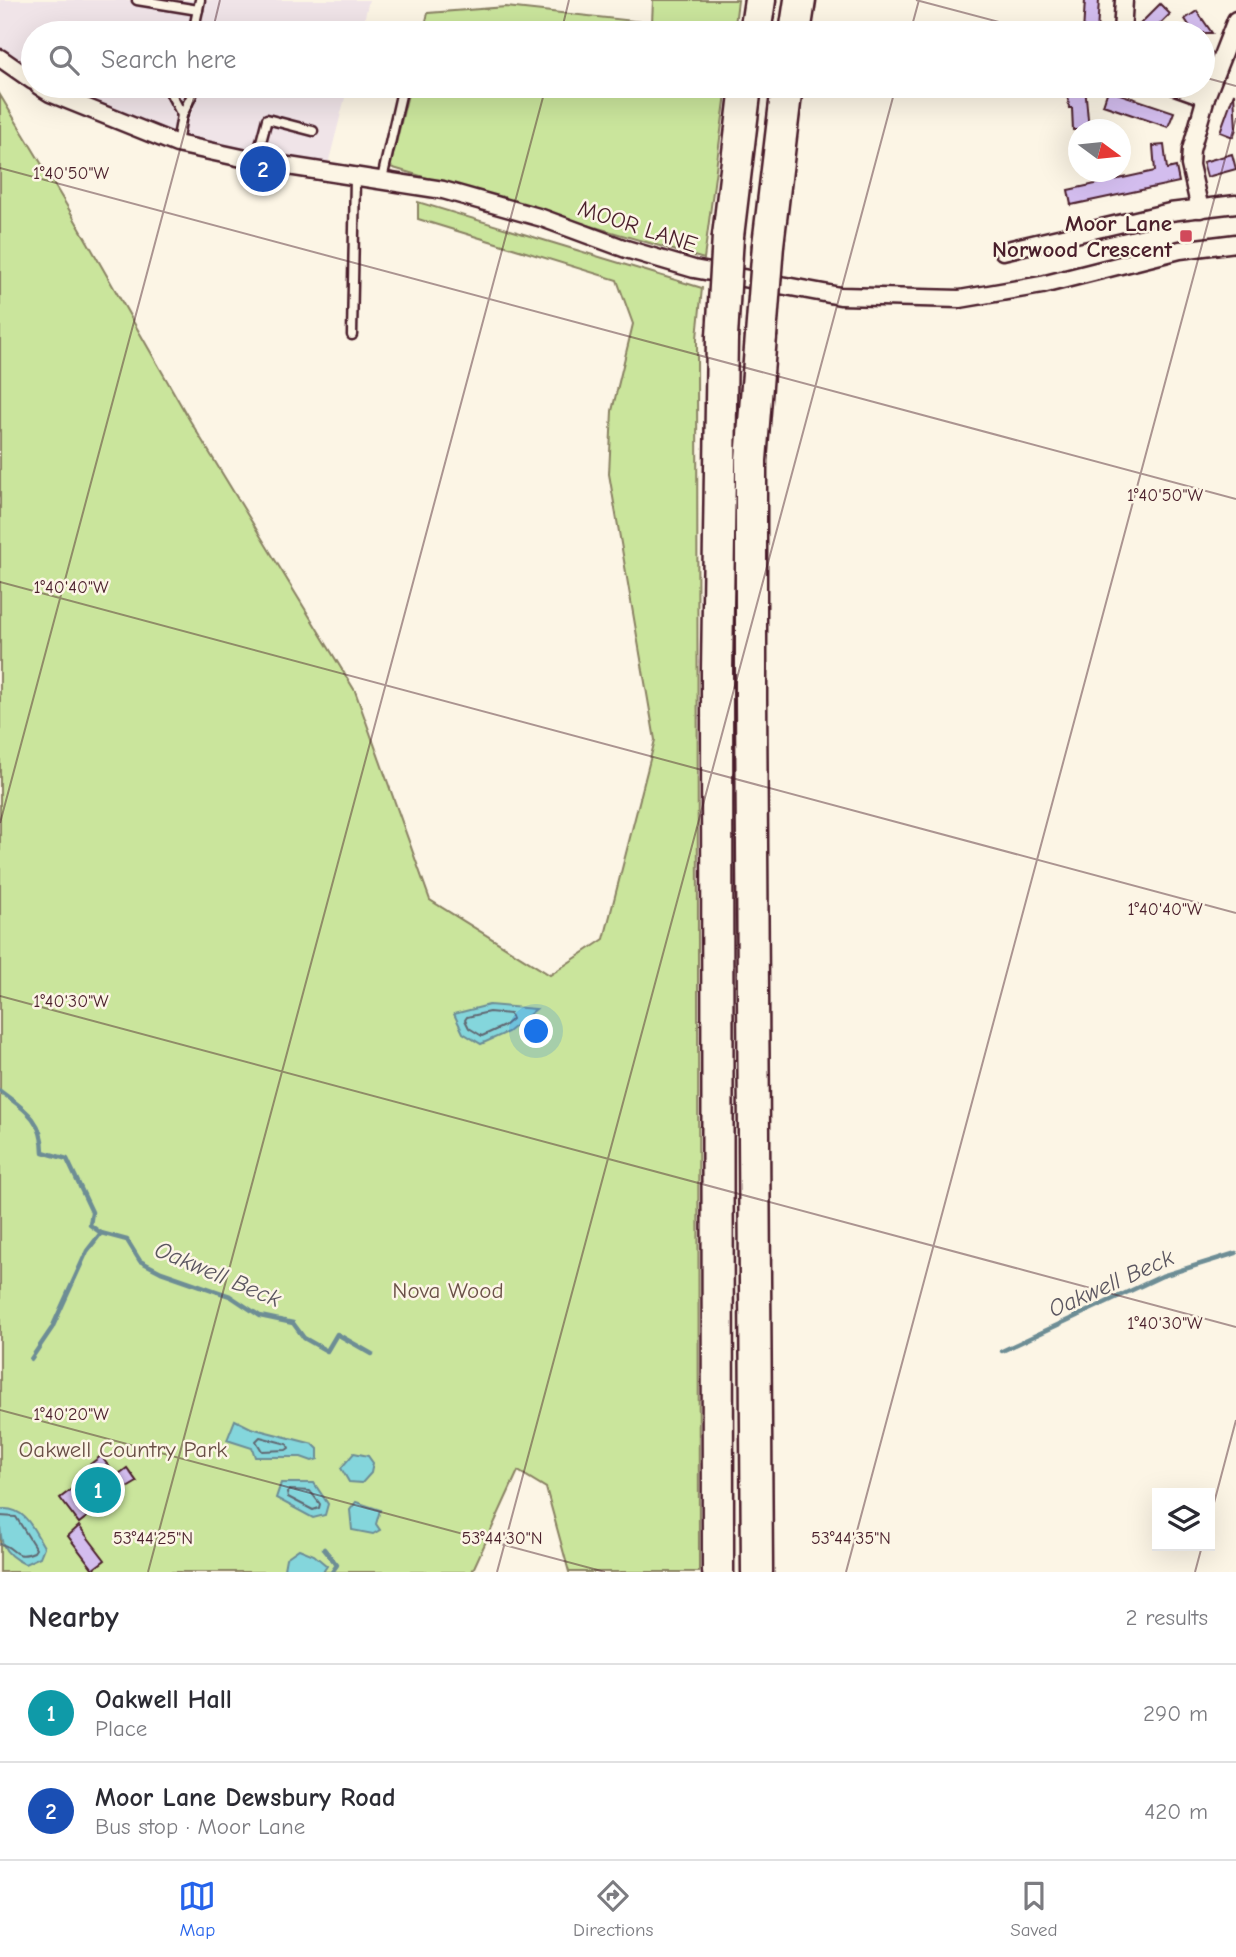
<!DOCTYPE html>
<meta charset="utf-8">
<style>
:root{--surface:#fff;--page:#f2f2f3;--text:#2b2b33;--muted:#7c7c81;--line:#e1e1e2;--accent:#2563eb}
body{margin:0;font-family:"Comic Neue",sans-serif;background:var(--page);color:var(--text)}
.controls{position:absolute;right:21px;bottom:21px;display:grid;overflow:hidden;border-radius:0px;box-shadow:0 7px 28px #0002}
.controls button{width:63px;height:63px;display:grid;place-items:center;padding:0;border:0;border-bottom:2px solid var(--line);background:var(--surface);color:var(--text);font:35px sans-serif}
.compass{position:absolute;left:1068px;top:119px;width:63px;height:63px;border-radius:50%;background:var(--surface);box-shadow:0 7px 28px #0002;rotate:105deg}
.you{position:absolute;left:537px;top:1032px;width:24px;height:24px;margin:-18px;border:5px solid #fff;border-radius:50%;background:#1a73e8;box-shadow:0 0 0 10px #1a73e833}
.badge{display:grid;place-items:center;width:46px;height:46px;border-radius:50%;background:var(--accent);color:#fff;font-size:23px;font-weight:700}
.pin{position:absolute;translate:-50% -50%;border:4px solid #fff;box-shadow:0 2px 7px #0006}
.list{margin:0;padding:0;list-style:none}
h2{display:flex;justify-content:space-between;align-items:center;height:91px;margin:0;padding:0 28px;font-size:30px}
h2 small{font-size:23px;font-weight:400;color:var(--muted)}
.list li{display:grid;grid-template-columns:46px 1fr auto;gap:21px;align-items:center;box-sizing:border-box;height:98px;padding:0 28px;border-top:2px solid var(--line)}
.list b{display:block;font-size:26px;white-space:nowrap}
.list p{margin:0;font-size:23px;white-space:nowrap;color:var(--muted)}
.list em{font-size:23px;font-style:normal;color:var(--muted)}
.icon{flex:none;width:38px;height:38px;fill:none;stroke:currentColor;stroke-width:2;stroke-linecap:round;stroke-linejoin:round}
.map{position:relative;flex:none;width:1236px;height:1572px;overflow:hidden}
.search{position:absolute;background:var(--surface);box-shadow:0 7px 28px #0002;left:21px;right:21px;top:21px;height:77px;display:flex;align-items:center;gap:18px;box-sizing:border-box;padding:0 24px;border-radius:38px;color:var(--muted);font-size:26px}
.sheet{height:287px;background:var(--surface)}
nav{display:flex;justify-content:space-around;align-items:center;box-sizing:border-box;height:98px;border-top:2px solid var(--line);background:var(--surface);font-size:19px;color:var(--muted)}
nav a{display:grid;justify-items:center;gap:4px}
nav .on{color:var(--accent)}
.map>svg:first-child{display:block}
</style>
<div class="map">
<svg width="1236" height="1572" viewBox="0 0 1236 1572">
<rect width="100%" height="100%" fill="#fcf5e5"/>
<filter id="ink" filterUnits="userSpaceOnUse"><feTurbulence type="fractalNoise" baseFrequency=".0143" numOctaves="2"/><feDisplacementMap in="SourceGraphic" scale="14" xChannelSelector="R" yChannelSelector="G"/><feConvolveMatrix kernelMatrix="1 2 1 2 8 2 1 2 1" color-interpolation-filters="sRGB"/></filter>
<g filter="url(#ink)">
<g fill="#f0e4e8">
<path d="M0 0H369L361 33H33V81L0 58Z"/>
<path d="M39 86H348L326 172 177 144Z"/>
</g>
<g fill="#cae59c" stroke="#8a8264" stroke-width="2">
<path d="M653 0H738L734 33H423L428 13 506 7 652 23Z"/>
<path d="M410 86H727L704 259 390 167Z"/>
<path d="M0 95 67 206 189 419 355 691 430 900 550 975 604 939 655 740 609 474 612 411 633 324 617 280 418 219V202L702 288 697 338 699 1572H569L546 1488 518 1471 472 1572H0Z"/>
</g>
<g fill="#84d6dc" stroke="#6d8d95" stroke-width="2">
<path d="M489 1005 536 1009 508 1032 481 1044 463 1033 454 1014Z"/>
<path d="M235 1420 251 1428 313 1444 318 1449V1459L312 1461 301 1457H255L252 1448 227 1440Z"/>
<path d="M354 1453 368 1456 373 1463 371 1473 362 1483 349 1482 341 1468Z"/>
<path d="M281 1483H314L328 1504 325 1515 313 1518 276 1498Z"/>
<path d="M356 1502 380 1510 376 1524 380 1530 373 1534 352 1530 350 1510Z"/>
<path d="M3 1509C26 1508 33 1529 44 1547L40 1557 25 1564C0 1553 0 1541 0 1511Z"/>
<path d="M299 1549 314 1555 327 1566 323 1572H286L284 1569 286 1558Z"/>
</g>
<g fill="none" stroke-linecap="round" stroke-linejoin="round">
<g stroke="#616872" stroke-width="2">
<path d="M489 1012 510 1014 512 1019 504 1026 482 1036 469 1028 465 1020 467 1017Z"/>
<path d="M260 1437 287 1444 289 1448 286 1450 262 1451 256 1441Z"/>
<path d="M290 1490 310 1491 320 1504 319 1508 313 1510 288 1497 287 1493Z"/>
<path d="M0 1516 16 1517 36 1549 34 1552C13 1561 15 1546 0 1544"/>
</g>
<g stroke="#6d8d95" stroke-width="4.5">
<path d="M0 1091C24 1109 43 1119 43 1152L67 1159 92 1212 90 1225 101 1233 127 1240 140 1261 161 1272 230 1296 260 1316 293 1323 304 1338 327 1351 337 1334 372 1354"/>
<path d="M1002 1351 1162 1276 1236 1253"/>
<path d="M31 1359 52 1328 87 1251 101 1233"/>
<path d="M324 1549 337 1565 332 1572"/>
</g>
</g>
<g fill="#d3bdee" stroke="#4a1f2b" stroke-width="2">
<path d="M1085 0H1099L1097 33H1083Z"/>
<path d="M1160 4 1170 14 1151 33H1144L1137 27Z"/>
<path d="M1197 11 1212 33H1194L1185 19Z"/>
<path d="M1067 86H1085L1089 130H1073L1072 108H1069Z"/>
<path d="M1108 90 1174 112 1168 127 1103 105Z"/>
<path d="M1234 93 1236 129 1233 137 1220 132Z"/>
<path d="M1164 145 1167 169 1176 167 1179 182 1071 205 1068 190 1155 171 1153 146Z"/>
<path d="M1232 154 1236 169 1207 177 1203 162Z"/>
<path d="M101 1456 116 1476 127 1468 137 1482 110 1498 106 1493 88 1508 92 1513 79 1523 60 1498 93 1473 88 1466Z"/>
<path d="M79 1526 105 1560 93 1569 68 1536Z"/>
</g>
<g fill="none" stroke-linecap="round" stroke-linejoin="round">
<g stroke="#4a1f2b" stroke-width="13">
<g id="lane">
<path d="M137 0 198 10"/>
<path d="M193 33 200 0"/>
<path d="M171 86 170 92 182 115"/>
<path d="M177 144 182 115 192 95 193 86"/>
<path d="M256 161 267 119 313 131"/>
<path d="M382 179 403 86"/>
<path d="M352 335 355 177"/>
</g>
</g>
<g stroke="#4a1f2b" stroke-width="21">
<g id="street">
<path d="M1122 33 1124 0"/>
<path d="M0 58 33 81"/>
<path d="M39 86 50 93 177 144 256 161 443 190 542 218 626 249 694 269 840 296 960 299 1042 285 1180 250 1236 243"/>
<path d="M1175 86 1206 97"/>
<path d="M1200 209 1190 165 1191 150 1206 97 1236 20"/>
<path d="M1003 251 1170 212 1236 204"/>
</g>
</g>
<g stroke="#4a1f2b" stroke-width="35">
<g id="highway">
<path d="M755 33 760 0"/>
<path d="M795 33 800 0"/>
<path d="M728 236 746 86"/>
<path d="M768 245 787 86"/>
<path d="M718 1572 717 671 722 337"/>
<path d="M757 1572 751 699V460L761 336"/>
</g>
</g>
<use href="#lane" stroke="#fcf5e5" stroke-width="8"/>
<use href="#street" stroke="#fcf5e5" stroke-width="16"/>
<use href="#highway" stroke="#fcf5e5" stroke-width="30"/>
<g stroke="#4a1f2b" stroke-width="35" stroke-linecap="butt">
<g id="highway-bridge">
<path d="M761 336 768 245"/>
<path d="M722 337 728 236"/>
</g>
</g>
<use href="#highway-bridge" stroke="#fcf5e5" stroke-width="30"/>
</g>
</g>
<path fill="none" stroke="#4a1f2b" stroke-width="2" stroke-opacity="0.45" d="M916 0 1041 33M212 33 220 0M561 33 569 0M910 33 919 0M1203 77 1236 86M0 168 1236 499M0 582 1236 913M0 823 197 86M0 996 1236 1327M0 1410 605 1572M1210 1518 1236 1420M148 1572 546 86M497 1572 896 86M846 1572 1236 118M1195 1572 1202 1546"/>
<rect fill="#d1495b" stroke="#fcf5e5" stroke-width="2.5" x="1179" y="229" width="14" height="14" rx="3.5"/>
<g text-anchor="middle" stroke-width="5" stroke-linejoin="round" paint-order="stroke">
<g font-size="23" font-weight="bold" fill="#4a1f2b" stroke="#fcf5e5" text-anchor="end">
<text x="1172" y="231">Moor Lane<tspan x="1172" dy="26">Norwood Crescent</tspan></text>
</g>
<g font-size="23" fill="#4a1f2b" stroke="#fcf5e5">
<text transform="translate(638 226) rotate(18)" y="8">MOOR LANE</text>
</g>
<g font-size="23" fill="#6a5047" stroke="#fcf5e5">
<text x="448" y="1298">Nova Wood</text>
<text x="123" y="1457">Oakwell Country Park</text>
</g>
<g font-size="24" font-style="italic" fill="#5b5660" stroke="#fcf5e5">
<text transform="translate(218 1274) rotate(23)" y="8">Oakwell Beck</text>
<text transform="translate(1111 1283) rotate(-24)" y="8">Oakwell Beck</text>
</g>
</g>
<g font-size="18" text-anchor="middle" fill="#4a1f2b" stroke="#fcf5e5" stroke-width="5" stroke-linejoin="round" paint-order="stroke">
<text x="71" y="179">1°40'50"W</text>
<text x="1165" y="501">1°40'50"W</text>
<text x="71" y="593">1°40'40"W</text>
<text x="1165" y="915">1°40'40"W</text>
<text x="71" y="1007">1°40'30"W</text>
<text x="1165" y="1329">1°40'30"W</text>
<text x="71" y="1420">1°40'20"W</text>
<text x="153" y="1544">53°44'25"N</text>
<text x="502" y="1544">53°44'30"N</text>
<text x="851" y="1544">53°44'35"N</text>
</g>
</svg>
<div class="controls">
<button><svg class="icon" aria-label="layers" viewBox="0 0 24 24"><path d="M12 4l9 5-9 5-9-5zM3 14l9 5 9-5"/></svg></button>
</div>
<svg class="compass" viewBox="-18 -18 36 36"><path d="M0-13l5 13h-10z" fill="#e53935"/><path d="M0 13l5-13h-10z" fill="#7c7c81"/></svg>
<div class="you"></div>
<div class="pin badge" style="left:98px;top:1490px;background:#0f9aa8">1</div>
<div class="pin badge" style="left:263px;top:169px;background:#1a4fb4">2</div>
<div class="search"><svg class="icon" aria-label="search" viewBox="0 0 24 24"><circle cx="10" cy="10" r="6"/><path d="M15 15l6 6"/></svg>Search here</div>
</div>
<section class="sheet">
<h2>Nearby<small>2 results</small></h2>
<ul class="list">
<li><span class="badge" style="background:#0f9aa8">1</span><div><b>Oakwell Hall</b><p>Place</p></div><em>290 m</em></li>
<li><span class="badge" style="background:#1a4fb4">2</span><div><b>Moor Lane Dewsbury Road</b><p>Bus stop · Moor Lane</p></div><em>420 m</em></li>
</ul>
</section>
<nav>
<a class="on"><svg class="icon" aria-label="map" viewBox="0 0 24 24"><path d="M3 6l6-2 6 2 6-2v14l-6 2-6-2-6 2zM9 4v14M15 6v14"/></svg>Map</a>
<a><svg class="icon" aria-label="directions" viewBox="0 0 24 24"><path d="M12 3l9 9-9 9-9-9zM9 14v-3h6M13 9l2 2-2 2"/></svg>Directions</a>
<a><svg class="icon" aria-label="saved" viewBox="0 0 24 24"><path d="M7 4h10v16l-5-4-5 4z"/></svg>Saved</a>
</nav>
